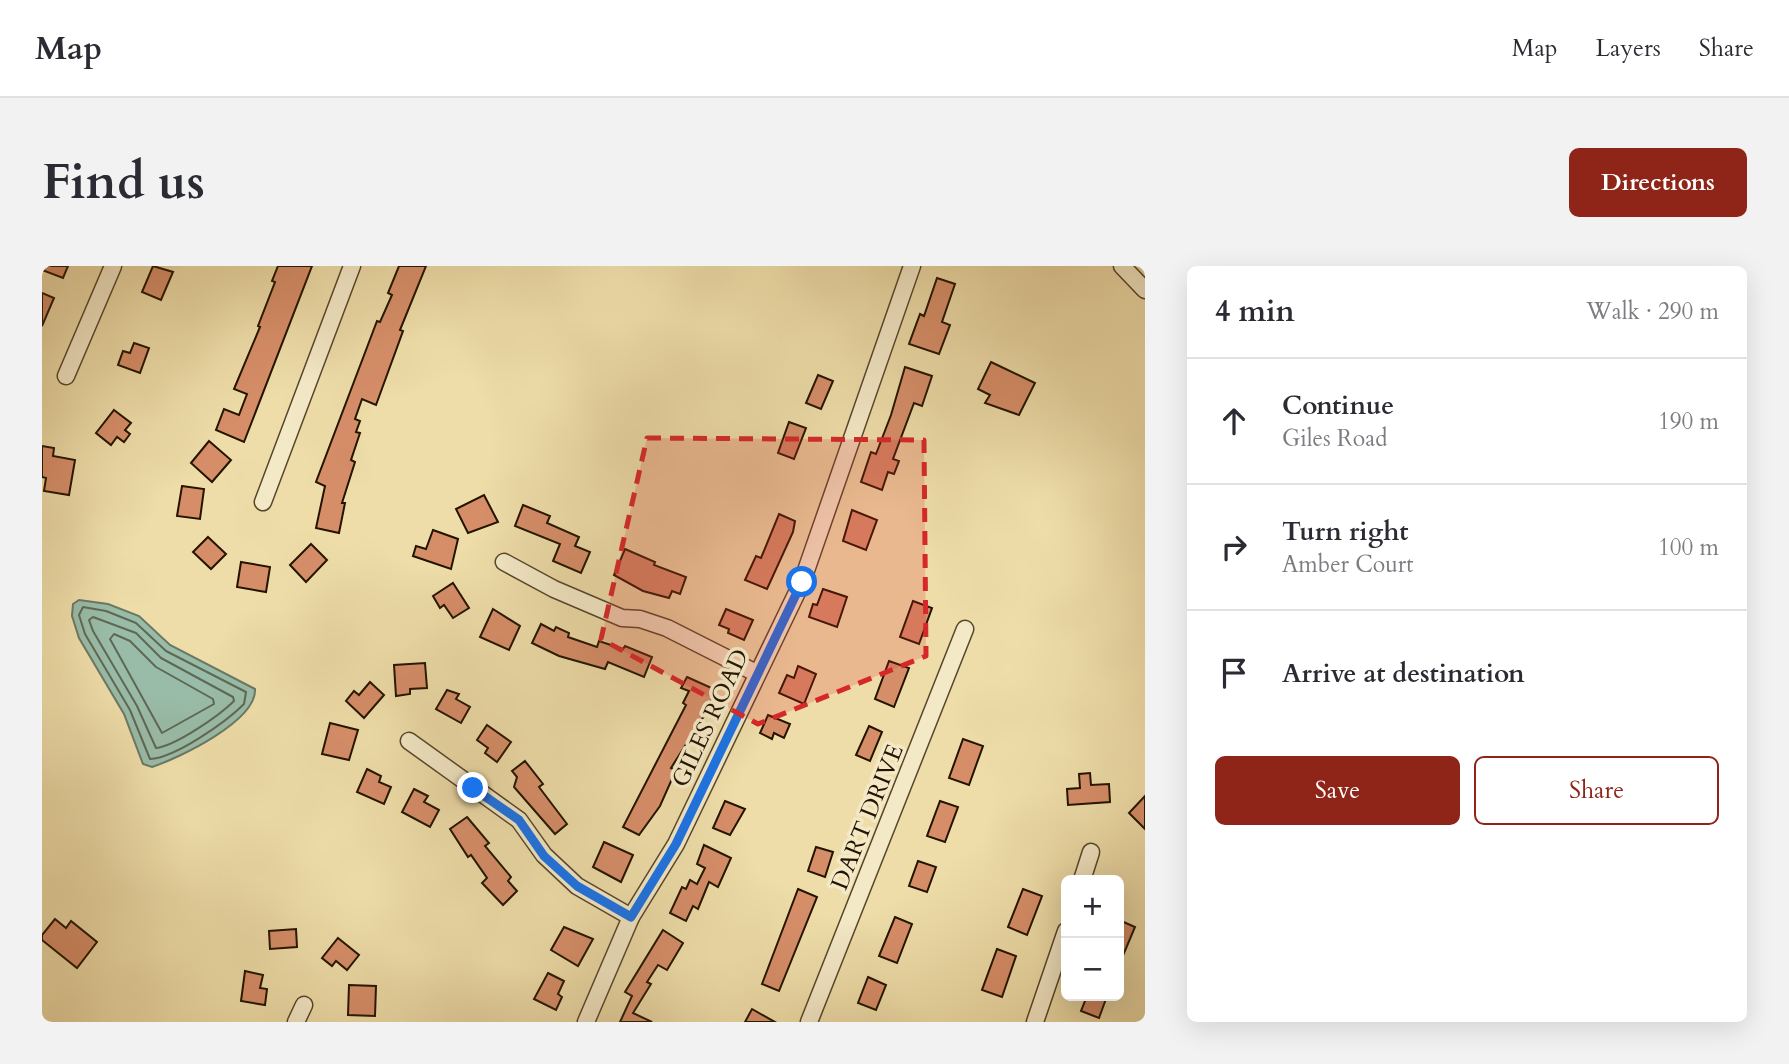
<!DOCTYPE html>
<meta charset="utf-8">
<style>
:root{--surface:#fff;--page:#f2f2f3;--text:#2b2b33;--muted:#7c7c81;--line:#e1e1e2;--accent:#8f2418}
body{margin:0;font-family:Cardo,serif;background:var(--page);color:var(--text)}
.controls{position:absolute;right:21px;bottom:21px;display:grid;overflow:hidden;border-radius:10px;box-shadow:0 7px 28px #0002}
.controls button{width:63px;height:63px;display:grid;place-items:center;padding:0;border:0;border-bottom:2px solid var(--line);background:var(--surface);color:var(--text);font:35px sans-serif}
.stop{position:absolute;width:21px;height:21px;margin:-16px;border:5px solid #1a73e8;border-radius:50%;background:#fff}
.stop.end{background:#1a73e8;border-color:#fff;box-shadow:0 2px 7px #0008}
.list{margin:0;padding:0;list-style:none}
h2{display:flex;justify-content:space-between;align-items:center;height:91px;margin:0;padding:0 28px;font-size:30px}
h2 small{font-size:23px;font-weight:400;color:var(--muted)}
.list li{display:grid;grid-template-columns:46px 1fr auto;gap:21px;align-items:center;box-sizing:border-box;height:126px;padding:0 28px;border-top:2px solid var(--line)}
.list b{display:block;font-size:26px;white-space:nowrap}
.list p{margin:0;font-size:23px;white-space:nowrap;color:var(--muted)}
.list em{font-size:23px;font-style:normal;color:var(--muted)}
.actions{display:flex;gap:14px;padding:21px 28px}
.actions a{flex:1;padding:16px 0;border:2px solid var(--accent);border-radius:10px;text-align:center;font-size:24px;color:var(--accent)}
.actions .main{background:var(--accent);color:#fff}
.icon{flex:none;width:38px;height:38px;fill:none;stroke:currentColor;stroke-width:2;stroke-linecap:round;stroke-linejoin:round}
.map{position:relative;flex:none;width:1103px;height:756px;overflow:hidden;border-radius:10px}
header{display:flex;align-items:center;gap:42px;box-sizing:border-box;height:98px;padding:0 35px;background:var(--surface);border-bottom:2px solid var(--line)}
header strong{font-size:33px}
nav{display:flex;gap:38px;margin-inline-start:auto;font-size:24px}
.intro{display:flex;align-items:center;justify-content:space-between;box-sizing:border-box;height:168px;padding:0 42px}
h1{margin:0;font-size:49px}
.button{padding:18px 32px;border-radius:10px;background:var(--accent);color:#fff;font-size:24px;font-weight:700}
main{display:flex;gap:42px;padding:0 42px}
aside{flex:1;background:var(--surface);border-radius:10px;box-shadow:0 7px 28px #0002}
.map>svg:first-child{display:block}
</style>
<header>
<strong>Map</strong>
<nav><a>Map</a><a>Layers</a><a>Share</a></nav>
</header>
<div class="intro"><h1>Find us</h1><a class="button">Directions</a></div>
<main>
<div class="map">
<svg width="1103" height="756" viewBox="0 0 1103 756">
<rect width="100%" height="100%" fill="#eedda9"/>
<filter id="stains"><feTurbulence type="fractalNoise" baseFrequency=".00286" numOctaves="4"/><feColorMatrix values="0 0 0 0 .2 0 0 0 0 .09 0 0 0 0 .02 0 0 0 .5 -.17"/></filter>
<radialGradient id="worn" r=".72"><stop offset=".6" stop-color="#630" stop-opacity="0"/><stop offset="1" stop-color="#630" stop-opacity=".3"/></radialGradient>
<path fill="#99bca8" stroke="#6a7965" stroke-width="2" d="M37 334 66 338 97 350 128 379 213 423C215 455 137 492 110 501L101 498 82 448 37 372 30 350 31 338Z"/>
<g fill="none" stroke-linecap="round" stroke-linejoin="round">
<g stroke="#5e6854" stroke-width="2">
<path d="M41 341 64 345 94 357 124 385 204 426 202 438C184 456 133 492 108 493L88 444 43 368 37 349Z"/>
<path d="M51 351 94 367 119 392 191 431 192 435C177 450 133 480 114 482L95 440 51 365 47 354Z"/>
<path d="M72 368 88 375 114 401 171 433 172 438 120 467 68 373Z"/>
</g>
</g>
<g fill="#d68e69" stroke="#231401" stroke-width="2">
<path d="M0 0H26L21 12 0 4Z"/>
<path d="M111 0 131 6 119 34 100 26Z"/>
<path d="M236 0H270L202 176 174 164 182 143 197 149 205 128 192 123 218 61 216 60 233 16 230 15Z"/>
<path d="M357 0H384L358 64 361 65 334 139 320 133 313 153 318 155 314 166 318 167 309 194 313 196 300 237H303L297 267 274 262 283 220 274 216 335 55 338 56 350 29 346 27Z"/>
<path d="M895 12 913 18 900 56 908 59 897 88 867 78 878 48 882 50Z"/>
<path d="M0 27 12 32 0 60Z"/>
<path d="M92 77 107 82 98 107 76 99 81 85 88 87Z"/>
<path d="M949 96 993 117 977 149 943 137 948 129 936 123Z"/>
<path d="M863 101 890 110 880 140 872 137 851 193 857 195 852 208 846 206 840 224 819 216 829 186 834 188 849 149Z"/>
<path d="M776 109 791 115 779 143 764 137Z"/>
<path d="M72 144 89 157 83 164 88 168 82 176 75 171 69 179 54 167Z"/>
<path d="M747 156 764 162 752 193 736 187Z"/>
<path d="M167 175 189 194 170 216 149 197Z"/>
<path d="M0 180 12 182 11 190 33 194 27 229 2 225 4 212 0 211Z"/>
<path d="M140 220 162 223 158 253 135 250Z"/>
<path d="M442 229 456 256 426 267 414 243Z"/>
<path d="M481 239 508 250 505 257 537 271 533 280 548 286 539 307 511 295 518 278 473 260Z"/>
<path d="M810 244 835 254 824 284 801 275Z"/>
<path d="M737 248 753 255 751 266 725 323 703 314 714 290 719 292Z"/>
<path d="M391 264 416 273 409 303 371 290 374 280 384 283Z"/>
<path d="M166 271 184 288 169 303 151 286Z"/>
<path d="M269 278 285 294 264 316 248 299Z"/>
<path d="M583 283 613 296 612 299 644 311 638 328 630 325 627 332 601 325 572 309Z"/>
<path d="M199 296 228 301 224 326 195 321Z"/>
<path d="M411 317 427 342 411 352 402 339 398 342 391 330Z"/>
<path d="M781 323 805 331 795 361 767 351 771 338 775 339Z"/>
<path d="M871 335 890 342 877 378 858 371Z"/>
<path d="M451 343 478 360 467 384 438 371Z"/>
<path d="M684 343 711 354 702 374 686 367 687 363 677 359Z"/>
<path d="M499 358 512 365 514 361 527 367 526 371 555 381 557 375 581 383 583 380 610 391 602 411 566 396 563 403 517 390 490 377Z"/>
<path d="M847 395 867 402 852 441 833 433Z"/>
<path d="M383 397 385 422 368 423V428L354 430 352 399Z"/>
<path d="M756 400 774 408 762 438 737 427 745 409 752 412Z"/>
<path d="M645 411 674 424 662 450 629 502 634 504 618 540 597 569 581 561 644 439 641 437 647 425 639 422Z"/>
<path d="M328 416 342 429 322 452 304 435 312 425 317 429Z"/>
<path d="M405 424 417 428 414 433 428 441 419 457 394 443Z"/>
<path d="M726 449 748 458 742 472 732 467 730 473 718 467Z"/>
<path d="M288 457 316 464 307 494 280 488Z"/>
<path d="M445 459 469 476 455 496 443 487 446 482 435 474Z"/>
<path d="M827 460 840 466 828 495 814 489Z"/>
<path d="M921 473 941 480 927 519 907 512Z"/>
<path d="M483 495 501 518 497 521 525 558 513 568 472 521 475 511 470 505Z"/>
<path d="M325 503 339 510 337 516 349 521 342 538 315 526Z"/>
<path d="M1048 507 1049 519 1067 518 1068 536 1026 539 1025 523 1038 522 1037 508Z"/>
<path d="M372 523 386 530 382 536 397 544 388 561 360 546Z"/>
<path d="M1103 530V563L1087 547Z"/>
<path d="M683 535 703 543 688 569 671 562Z"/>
<path d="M898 535 916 541 903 576 885 570Z"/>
<path d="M425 551 447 577 443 580 469 611 466 615 475 625 461 639 440 617 445 612 429 589 426 591 408 563Z"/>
<path d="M562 576 591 589 579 616 551 601Z"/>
<path d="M662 579 689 592 676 621 667 616 656 643 651 640 644 655 628 647 640 621 644 623 648 614 655 618 663 602 655 598Z"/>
<path d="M774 581 791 586 783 611 766 605Z"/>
<path d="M876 595 894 601 885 626 867 620Z"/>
<path d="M756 623 775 631 737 725 720 718Z"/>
<path d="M981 623 1000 630 985 669 966 661Z"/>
<path d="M853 651 870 658 855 697 837 690Z"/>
<path d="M13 653 24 662 29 655 55 676 35 702 0 674V669Z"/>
<path d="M1077 654 1093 661 1077 699Z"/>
<path d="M522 661 551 673 536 700 509 684Z"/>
<path d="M254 663 255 681 228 683 227 665Z"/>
<path d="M621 664 641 677 625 704 616 699 605 716 609 718 591 747 610 756H578L590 730 583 726Z"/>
<path d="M296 672 317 689 305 704 294 695 290 700 280 692Z"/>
<path d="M955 683 974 690 960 731 940 724Z"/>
<path d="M203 705 221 709 218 722 225 723 223 739 199 735Z"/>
<path d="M506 707 522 715 516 728 520 731 514 744 492 733Z"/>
<path d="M826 711 844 719 834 744 816 737Z"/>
<path d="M307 719 334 720 333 750 306 749Z"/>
<path d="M1045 730H1065L1057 752 1039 745Z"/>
<path d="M710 743 733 756H703Z"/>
</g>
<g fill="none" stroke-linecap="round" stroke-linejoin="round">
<g stroke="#56462b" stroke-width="19">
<g id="minor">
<path d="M1080 0 1103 24"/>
<path d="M24 110 71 0"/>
<path d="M221 236 310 0"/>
<path d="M462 296 512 323 580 352 598 353 625 362 714 407"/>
<path d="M367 475 477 554 502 589 535 620 589 651"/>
<path d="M1040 614 1049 586"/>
<path d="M254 756 262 739"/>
<path d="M544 756 589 651 634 578 760 316 870 0"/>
<path d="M767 756 923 363"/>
<path d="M993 756 1024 665"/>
</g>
</g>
<use href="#minor" stroke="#f4e9c7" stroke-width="16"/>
</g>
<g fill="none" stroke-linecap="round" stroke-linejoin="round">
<path stroke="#1a73e8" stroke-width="9" d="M431 522 477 554 502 590 535 620 589 651 634 578 760 316"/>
</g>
<path fill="#d62828" fill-opacity="0.2" stroke="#d62828" stroke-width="5" stroke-dasharray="14 9" stroke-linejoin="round" d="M605 172 882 174 884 390 716 458 559 373Z"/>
<g text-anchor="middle" stroke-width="7" stroke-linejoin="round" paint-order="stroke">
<g font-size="24" fill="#231401" stroke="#f4e9c7">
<text transform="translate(668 452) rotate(-65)" y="8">GILES ROAD</text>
<text transform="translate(825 551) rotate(-68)" y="8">DART DRIVE</text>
</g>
</g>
<rect width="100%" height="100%" filter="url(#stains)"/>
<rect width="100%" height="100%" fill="url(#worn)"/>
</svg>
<div class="controls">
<button>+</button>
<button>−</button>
</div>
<div class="stop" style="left:760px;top:316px"></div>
<div class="stop end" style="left:431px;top:522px"></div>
</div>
<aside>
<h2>4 min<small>Walk · 290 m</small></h2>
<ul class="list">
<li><svg class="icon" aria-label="ahead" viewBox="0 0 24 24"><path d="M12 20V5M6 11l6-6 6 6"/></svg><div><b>Continue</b><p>Giles Road</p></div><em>190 m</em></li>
<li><svg class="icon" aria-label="right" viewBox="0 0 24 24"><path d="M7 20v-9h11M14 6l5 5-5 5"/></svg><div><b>Turn right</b><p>Amber Court</p></div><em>100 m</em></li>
<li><svg class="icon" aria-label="arrive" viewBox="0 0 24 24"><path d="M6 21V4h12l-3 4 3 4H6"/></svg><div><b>Arrive at destination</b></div></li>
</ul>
<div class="actions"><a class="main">Save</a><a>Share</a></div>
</aside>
</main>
